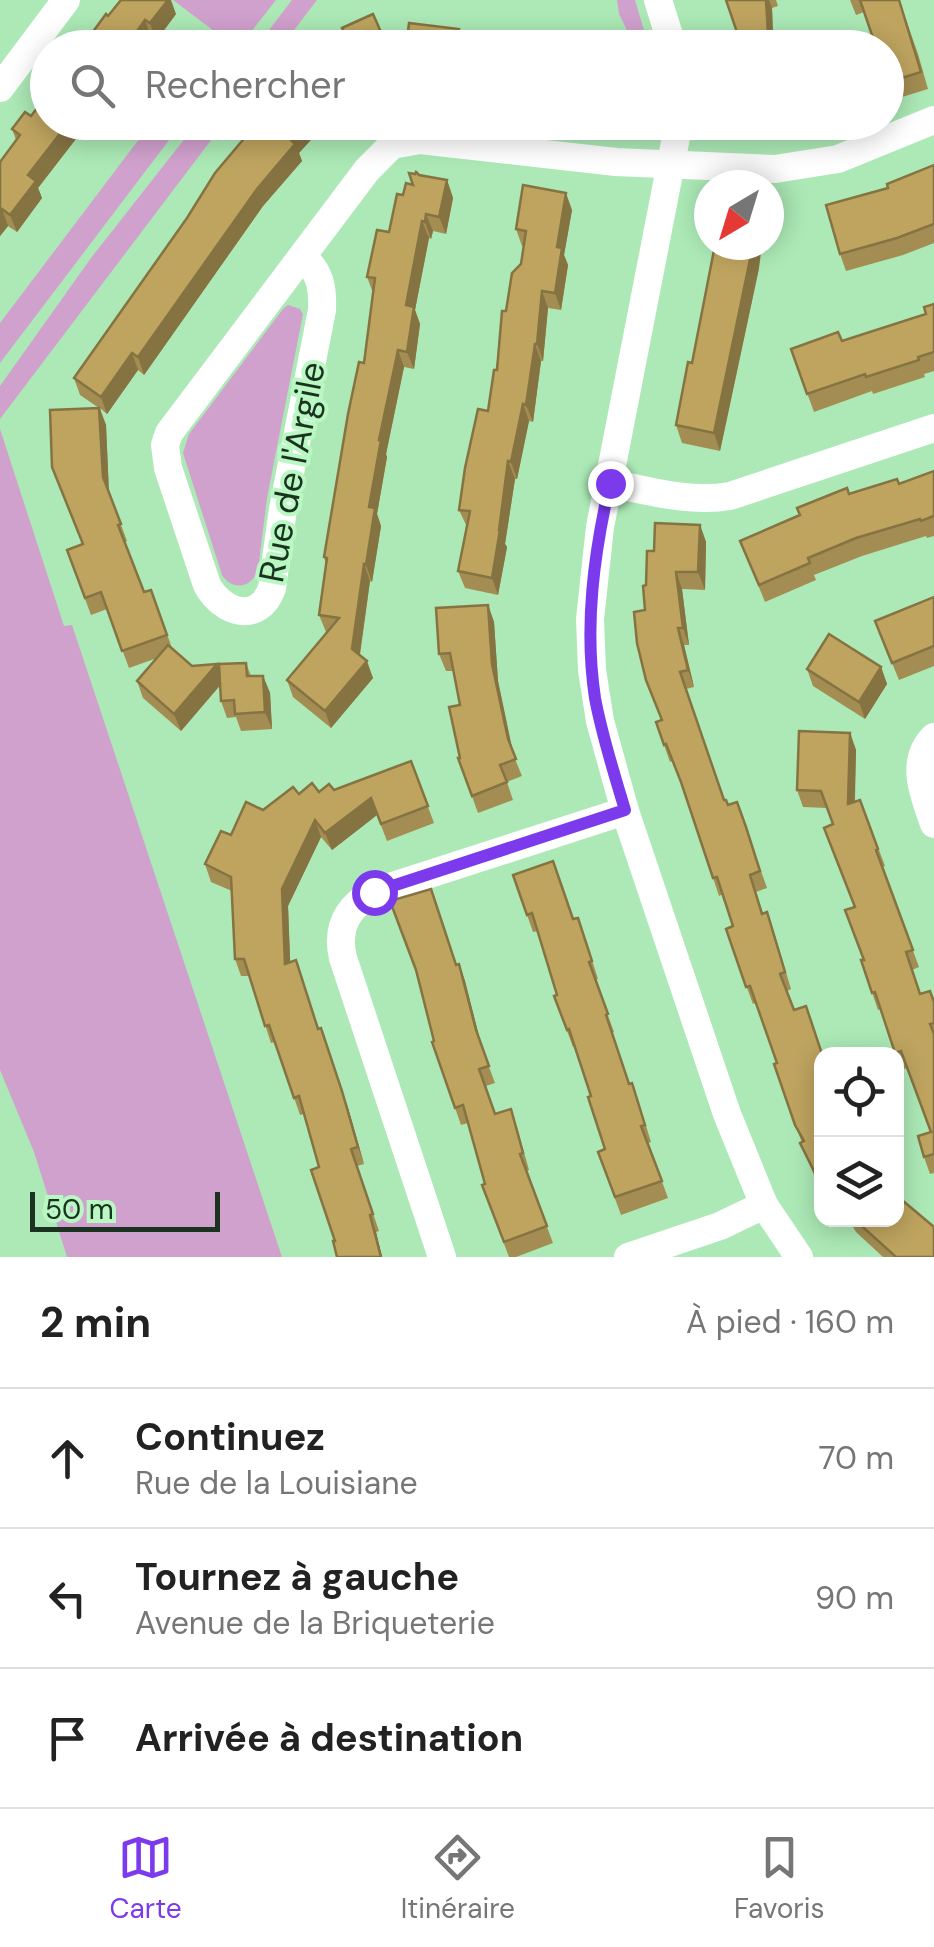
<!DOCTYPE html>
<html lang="fr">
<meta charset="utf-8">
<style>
:root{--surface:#fff;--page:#f2f2f2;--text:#222;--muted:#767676;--line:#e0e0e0;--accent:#7c3aed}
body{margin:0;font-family:"DM Sans",sans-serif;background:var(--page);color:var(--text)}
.controls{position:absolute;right:30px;bottom:30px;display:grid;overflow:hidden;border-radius:20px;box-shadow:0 5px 25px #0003}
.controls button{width:90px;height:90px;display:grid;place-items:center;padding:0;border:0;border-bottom:2px solid var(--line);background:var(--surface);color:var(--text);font:50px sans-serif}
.compass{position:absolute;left:694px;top:170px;width:90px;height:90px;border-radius:50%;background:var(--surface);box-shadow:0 5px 25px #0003;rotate:218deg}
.scale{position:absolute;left:30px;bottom:25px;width:190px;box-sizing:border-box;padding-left:10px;border:5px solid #1a321f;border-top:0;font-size:28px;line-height:35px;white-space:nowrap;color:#1a321f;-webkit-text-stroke:8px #b9f7c3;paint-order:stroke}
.stop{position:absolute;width:30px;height:30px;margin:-22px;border:8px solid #7c3aed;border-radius:50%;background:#fff}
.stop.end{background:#7c3aed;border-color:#fff;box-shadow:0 2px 10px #0008}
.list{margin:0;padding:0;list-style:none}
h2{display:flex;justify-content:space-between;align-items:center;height:130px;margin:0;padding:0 40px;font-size:42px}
h2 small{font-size:32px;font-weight:400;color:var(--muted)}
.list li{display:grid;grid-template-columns:65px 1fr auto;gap:30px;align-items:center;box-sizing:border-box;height:140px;padding:0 40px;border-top:2px solid var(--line)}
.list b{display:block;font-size:38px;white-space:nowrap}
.list p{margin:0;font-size:32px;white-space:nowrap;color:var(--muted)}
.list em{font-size:32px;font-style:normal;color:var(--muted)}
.icon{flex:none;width:55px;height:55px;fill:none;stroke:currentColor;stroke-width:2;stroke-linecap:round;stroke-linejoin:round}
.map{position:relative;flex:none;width:934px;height:1257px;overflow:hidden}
.search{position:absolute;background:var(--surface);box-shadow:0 5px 25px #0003;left:30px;right:30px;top:30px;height:110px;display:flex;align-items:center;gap:25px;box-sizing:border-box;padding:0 35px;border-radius:55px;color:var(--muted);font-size:38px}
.sheet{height:550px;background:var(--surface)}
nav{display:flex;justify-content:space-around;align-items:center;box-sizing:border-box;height:140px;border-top:2px solid var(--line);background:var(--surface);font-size:28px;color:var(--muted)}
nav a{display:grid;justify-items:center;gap:5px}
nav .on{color:var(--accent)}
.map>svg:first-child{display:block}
</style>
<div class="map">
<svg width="934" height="1257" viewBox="0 0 934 1257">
<rect width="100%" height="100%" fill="#ace9b6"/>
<g fill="#d1a1cd">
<path d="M173 0H276L239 47 208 48 218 34Z"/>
<path d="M292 0H317L281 47H256Z"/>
<path d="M617 0H635L649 47H635L619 14Z"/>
<path d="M152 122 182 123 0 363V323Z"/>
<path d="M197 123H224L0 419V386L91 258Z"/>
<path d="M288 305 300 309 303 314 267 498 258 570C252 587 233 592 222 575L183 453 189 434 283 309Z"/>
<path d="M0 429 64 626 72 625 282 1257H67L34 1152 0 1070Z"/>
</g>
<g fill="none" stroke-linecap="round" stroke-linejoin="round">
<g stroke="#fff" stroke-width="28">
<path d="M658 0 673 48"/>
<path d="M0 88 66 0"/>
<path d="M679 122 600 527 590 619 592 670 600 721 625 811 727 1114 764 1205 799 1257"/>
<path d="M303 257C320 272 323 287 322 310L283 509 272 588C259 625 222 613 207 585L168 468 165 445 169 433 367 170 392 145 420 140 616 162 775 169 838 159 934 120"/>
<path d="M610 483C649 491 690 503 730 496L934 428"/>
<path d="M934 737C909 762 924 795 934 824"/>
<path d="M442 1257 343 958C336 928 347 907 374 892L625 811"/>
<path d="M628 1257 720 1226 764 1205"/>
</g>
</g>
<g fill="#a38d52">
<path d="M726 0H776L778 6 772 8 773 34 778 48H732L740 41Z"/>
<path d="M850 0H899L918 54 928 89 886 102V48L873 38 864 12 856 15Z"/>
<path d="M176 14 156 41 151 37 144 48H81L108 16Z"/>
<path d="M31 116 48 122H93L86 133 82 131 38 188 42 198 17 232 8 226 0 236V162L16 140 12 129Z"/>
<path d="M258 122H327L299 153 302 161 263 206 144 375 138 370 107 414 100 408 106 425 109 493 127 541 125 542 144 592 151 590 172 648 192 666 217 664 219 670 246 663 251 676H263L270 693 272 729 241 731 236 717 227 718 221 701 220 685 181 731 143 698 137 681 157 658 129 668 107 609 91 615 67 550 82 544 99 408 80 395 74 378Z"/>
<path d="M934 165V243L903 255 846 271 840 254 888 188Z"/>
<path d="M419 175 447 180 453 198 446 234 433 231 431 239 429 238 415 310 420 324 414 369 404 367 386 454 387 457 377 514 381 526 372 582 370 581 360 655 373 678 331 728 293 697 287 680 327 632H326L319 615 326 565 324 557 364 363 373 293 367 277 389 232 403 195 413 185Z"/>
<path d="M572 210 564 255 568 265 561 310 548 308 543 361H541L533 422 529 421 517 479H515L505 544 507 547 498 595 465 588 458 571 467 527 459 510 488 411 506 311 521 264 524 246H522L516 229Z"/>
<path d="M759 268 720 451 682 443 676 425 692 363Z"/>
<path d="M934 304V371L924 374 925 377 873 394 872 391 814 412 791 349 842 341 926 314Z"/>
<path d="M934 471V536L927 538 926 536 862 556 814 575 816 580 765 602 740 541 849 494 899 484Z"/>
<path d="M700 525 706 542 705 590 682 589 689 645H684L694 687 686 689 724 800 728 805 737 802 767 888 756 892 763 913 767 912 773 929 791 989 787 991 794 1010 822 1054V1193L800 1143H802L774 1064 777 1063 756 1003 753 1004 737 961 733 926 723 894 719 896 684 790 672 761 670 762 656 722 661 720 645 610 646 585 654 551Z"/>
<path d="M934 597V666L899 680 875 621Z"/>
<path d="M488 605 494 622 498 681 513 754 522 776 507 782 513 800 478 813 458 758H460V705L454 671H446L439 654Z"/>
<path d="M881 667 887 684 865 719 813 686 807 669Z"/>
<path d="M850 733 856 750 855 802 860 800 885 866 882 867 919 967 912 970 920 994 934 1001V1173L930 1174 924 1157 931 1132 907 1068 901 1070 881 1009 878 1010 861 960H864L854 907 833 824 827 808 803 807 797 790Z"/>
<path d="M411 761 434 823 387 841 377 815 332 850 321 837 288 906 290 962 296 960 319 1029 348 1108 364 1164 357 1166 379 1231 376 1232 382 1257H337L335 1241 319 1167 304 1114 300 1115 275 1042 271 1043 249 976H241L235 959 232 891 211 882 205 864 231 835 263 810 299 794 334 790Z"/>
<path d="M513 875 573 919 584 935 598 979 595 980 614 1032 612 1033 629 1084 638 1100 651 1142 648 1143 668 1198 621 1215 598 1152 605 1149 591 1096 575 1046 573 1047 554 996 557 995 538 931 533 932Z"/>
<path d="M459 964 465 981 482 1048 495 1083 486 1086 495 1114 517 1127 529 1170 526 1171 553 1243 516 1257H509L482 1185 485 1184 468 1123 461 1125 432 1042 434 1041 457 965Z"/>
<path d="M849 1220H896L934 1257H883L856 1232Z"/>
</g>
<g fill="#857342">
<path d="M168 0H171L176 14 156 41 150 23Z"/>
<path d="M766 0H769L772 8 773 34 778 48H773L768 34Z"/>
<path d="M145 20 151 37 144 48H125Z"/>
<path d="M69 122H79L82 131 38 188 42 198 17 232 10 215 28 175Z"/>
<path d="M82 122H93L86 133Z"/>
<path d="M305 122H327L299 153 302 161 263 206 144 375 138 357 290 139Z"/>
<path d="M447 180 453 198 446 234 439 217Z"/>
<path d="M566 193 572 210 564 255 568 265 561 310 555 293 557 247Z"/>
<path d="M2 209 8 226 0 236V211Z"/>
<path d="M426 214 433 231 431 239 425 222Z"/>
<path d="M422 221 429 238 415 310 420 324 414 369 407 352 406 305Z"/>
<path d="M753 245H762L759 268 720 451 714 433Z"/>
<path d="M542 291 548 308 543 361 537 344Z"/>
<path d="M535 344 541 361 533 422 526 405Z"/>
<path d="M398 350 404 367 386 454 387 457 377 514 381 526 372 582 366 565 369 507 379 440Z"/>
<path d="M132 353 138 370 107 414 101 397Z"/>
<path d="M523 404 529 421 517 479 511 462Z"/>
<path d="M99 408 106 425 109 494 103 477Z"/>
<path d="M508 461 515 479 505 544 507 547 498 595 492 578Z"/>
<path d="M700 525 706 542 705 590 698 572Z"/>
<path d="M364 564 370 581 358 666 352 649Z"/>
<path d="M676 572 682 589 689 645 683 628Z"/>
<path d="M488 605 494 622 498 681 514 757 508 739 492 664Z"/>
<path d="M678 628 684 645 694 687 688 670Z"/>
<path d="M367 661 373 678 331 728 325 711Z"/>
<path d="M217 664 223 682 181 731 174 714Z"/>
<path d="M881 667 887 684 865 719 859 702Z"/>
<path d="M263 676 270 693 272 729 265 712Z"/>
<path d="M850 733 856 750 854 821 848 804Z"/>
<path d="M371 798 377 815 332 850 325 833Z"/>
<path d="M315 820 321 837 288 906 291 981 285 964 282 889Z"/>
<path d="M459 964 465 981 482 1048 476 1030Z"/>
<path d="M321 1028 348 1108 364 1164 358 1147Z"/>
<path d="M370 1215 376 1232 382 1257H381Z"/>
</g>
<g fill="#bea45f" stroke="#857342" stroke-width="2.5">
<path d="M121 0H168L150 23 145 20 125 48H81L106 14 108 16Z"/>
<path d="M726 0H766L768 34H773L774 48H732V42L740 41Z"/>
<path d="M860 0H899L921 72 886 83V48H855L854 44 873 38Z"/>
<path d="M373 14 388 48H351L342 28Z"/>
<path d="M409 23 459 29 458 38 537 48H406Z"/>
<path d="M560 32 599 41 598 48H557Z"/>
<path d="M48 94V122H69L28 175 36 181 10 215 2 209 0 211V162L20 135 12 129 25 112 31 116Z"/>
<path d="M258 122H305L290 139 295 144 257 189 138 357 132 353 101 397 74 378 187 218 215 173Z"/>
<path d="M934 165V224L897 238 840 254 826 205 888 188 887 184Z"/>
<path d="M416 172 419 175 447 180 439 217 426 214 425 222 422 221 406 305 414 307 407 352 398 350 379 440H381L369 507 375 508 366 565 364 564 352 649 367 661 325 711 287 680 339 618 319 615 327 558 324 557 348 414 359 362 364 363 375 278 367 277 377 230 389 232 397 194 403 195 406 183 413 185 409 173 415 174Z"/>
<path d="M523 185 566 193 557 247 562 248 555 293 542 291 537 344H535L526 405 523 404 511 462 508 461 499 530H500L492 578 458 571 470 511 459 510 465 468 478 409 488 411 494 370H497L502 311H506L512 273 521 264 526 231 516 229Z"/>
<path d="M715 245H753L714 433 676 425 688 362 692 363Z"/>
<path d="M934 304V352L918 357 919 360 866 377 865 374 807 394 791 349 838 332 842 341 926 314 924 307Z"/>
<path d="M99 408 103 477 121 524 118 525 144 592 151 590 167 635 122 651 101 592 85 598 67 550 83 544 52 467 50 410Z"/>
<path d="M934 471V516L921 521 920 519 856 538 808 558 810 563 759 585 740 541 800 515 797 508 847 488 849 494 897 479 899 484Z"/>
<path d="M655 523 700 525 698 572H676L683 628H678L688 670 680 672 724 800H726L728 805 737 802 746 827 760 871 750 875 762 914 767 912 785 972 780 974 794 1010 806 1006 822 1054V1091L820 1092 822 1095V1187L800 1143 804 1141 795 1125 774 1064 777 1063 750 986 746 987 726 929 733 926 717 877 713 878 681 782 666 744 664 745 656 722 662 720 646 680 637 643 634 612 645 610 643 586 646 585 647 551H654Z"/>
<path d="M934 597V646L892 663 875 621Z"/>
<path d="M488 605 492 664 508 739 516 759 500 765 507 782 472 796 458 758H460L449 707 460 705 450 653 439 654 436 608Z"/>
<path d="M829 634 881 667 859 702 807 669Z"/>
<path d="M168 645 192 666 217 664 174 714 137 681Z"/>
<path d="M246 663 247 676H263L265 712 235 714 234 700 221 701 219 664Z"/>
<path d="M799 731 850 733 848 804 860 800 878 849 876 850 913 950 906 952 920 994 930 991 934 1002V1023L930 1024 934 1034V1154L924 1157 918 1136 931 1132 901 1051 895 1053 875 992 872 993 861 960H864L845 910 855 907 824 828 833 824 821 791 797 790Z"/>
<path d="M411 761 428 806 381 824 371 798 325 833 315 820 282 889 285 964 296 960 318 1029 321 1028 342 1091 358 1147 351 1149 373 1214 370 1215 381 1257H337L333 1241H335L311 1170 319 1167 299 1096 294 1098 269 1025 265 1026 244 959H235L231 877 205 864 221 831 231 835 246 802 263 810 293 787 299 794 312 783 319 792 329 784 334 790Z"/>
<path d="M553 861 573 919 578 918 592 961 589 962 608 1014 606 1015 629 1084 632 1083 645 1125 641 1126 662 1181 615 1197 598 1152 605 1149 588 1097 591 1096 569 1029 567 1030 554 996 557 995 532 913 527 915 513 875Z"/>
<path d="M431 889 456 965 459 964 476 1030 489 1066 479 1069 495 1114 511 1109 523 1153 520 1154 547 1226 504 1242 482 1185 485 1184 463 1105 455 1108 432 1042 434 1041 416 970 390 901Z"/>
<path d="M896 1195 934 1227V1257H896L855 1220H896Z"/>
</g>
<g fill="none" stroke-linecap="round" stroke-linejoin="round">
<path stroke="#7c3aed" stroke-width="12" d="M374 892 625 810C614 773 602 736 595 698 584 626 594 553 610 483"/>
</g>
<g text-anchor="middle" stroke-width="8" stroke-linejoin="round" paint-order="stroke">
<g font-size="35" fill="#1a321f" stroke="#b9f7c3">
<text transform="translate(292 472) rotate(-79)" y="12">Rue de l'Argile</text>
</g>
</g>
</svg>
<div class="controls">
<button><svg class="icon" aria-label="locate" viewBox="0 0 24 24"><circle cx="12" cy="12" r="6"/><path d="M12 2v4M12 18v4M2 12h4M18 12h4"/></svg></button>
<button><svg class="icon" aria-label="layers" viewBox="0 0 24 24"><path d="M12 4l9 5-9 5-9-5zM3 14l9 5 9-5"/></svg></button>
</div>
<svg class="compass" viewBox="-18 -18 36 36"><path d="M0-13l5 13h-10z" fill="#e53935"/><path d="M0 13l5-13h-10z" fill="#767676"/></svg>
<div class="scale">50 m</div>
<div class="stop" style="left:374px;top:892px"></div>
<div class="stop end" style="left:610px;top:483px"></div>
<div class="search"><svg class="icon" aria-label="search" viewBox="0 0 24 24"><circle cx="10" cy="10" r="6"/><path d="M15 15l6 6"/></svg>Rechercher</div>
</div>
<section class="sheet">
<h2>2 min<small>À pied · 160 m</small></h2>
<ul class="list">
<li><svg class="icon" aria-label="ahead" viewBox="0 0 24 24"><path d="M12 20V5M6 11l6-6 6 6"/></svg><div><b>Continuez</b><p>Rue de la Louisiane</p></div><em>70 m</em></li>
<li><svg class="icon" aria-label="left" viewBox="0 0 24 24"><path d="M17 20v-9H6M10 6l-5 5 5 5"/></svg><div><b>Tournez à gauche</b><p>Avenue de la Briqueterie</p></div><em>90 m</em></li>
<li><svg class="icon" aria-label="arrive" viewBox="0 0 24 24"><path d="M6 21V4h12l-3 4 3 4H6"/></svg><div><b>Arrivée à destination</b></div></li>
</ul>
</section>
<nav>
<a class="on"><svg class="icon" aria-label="map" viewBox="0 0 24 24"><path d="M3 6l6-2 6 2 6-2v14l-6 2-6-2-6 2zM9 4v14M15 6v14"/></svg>Carte</a>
<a><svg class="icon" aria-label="directions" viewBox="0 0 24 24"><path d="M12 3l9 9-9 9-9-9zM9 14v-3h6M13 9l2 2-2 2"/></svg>Itinéraire</a>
<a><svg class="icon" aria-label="saved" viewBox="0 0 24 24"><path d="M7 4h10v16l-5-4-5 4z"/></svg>Favoris</a>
</nav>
